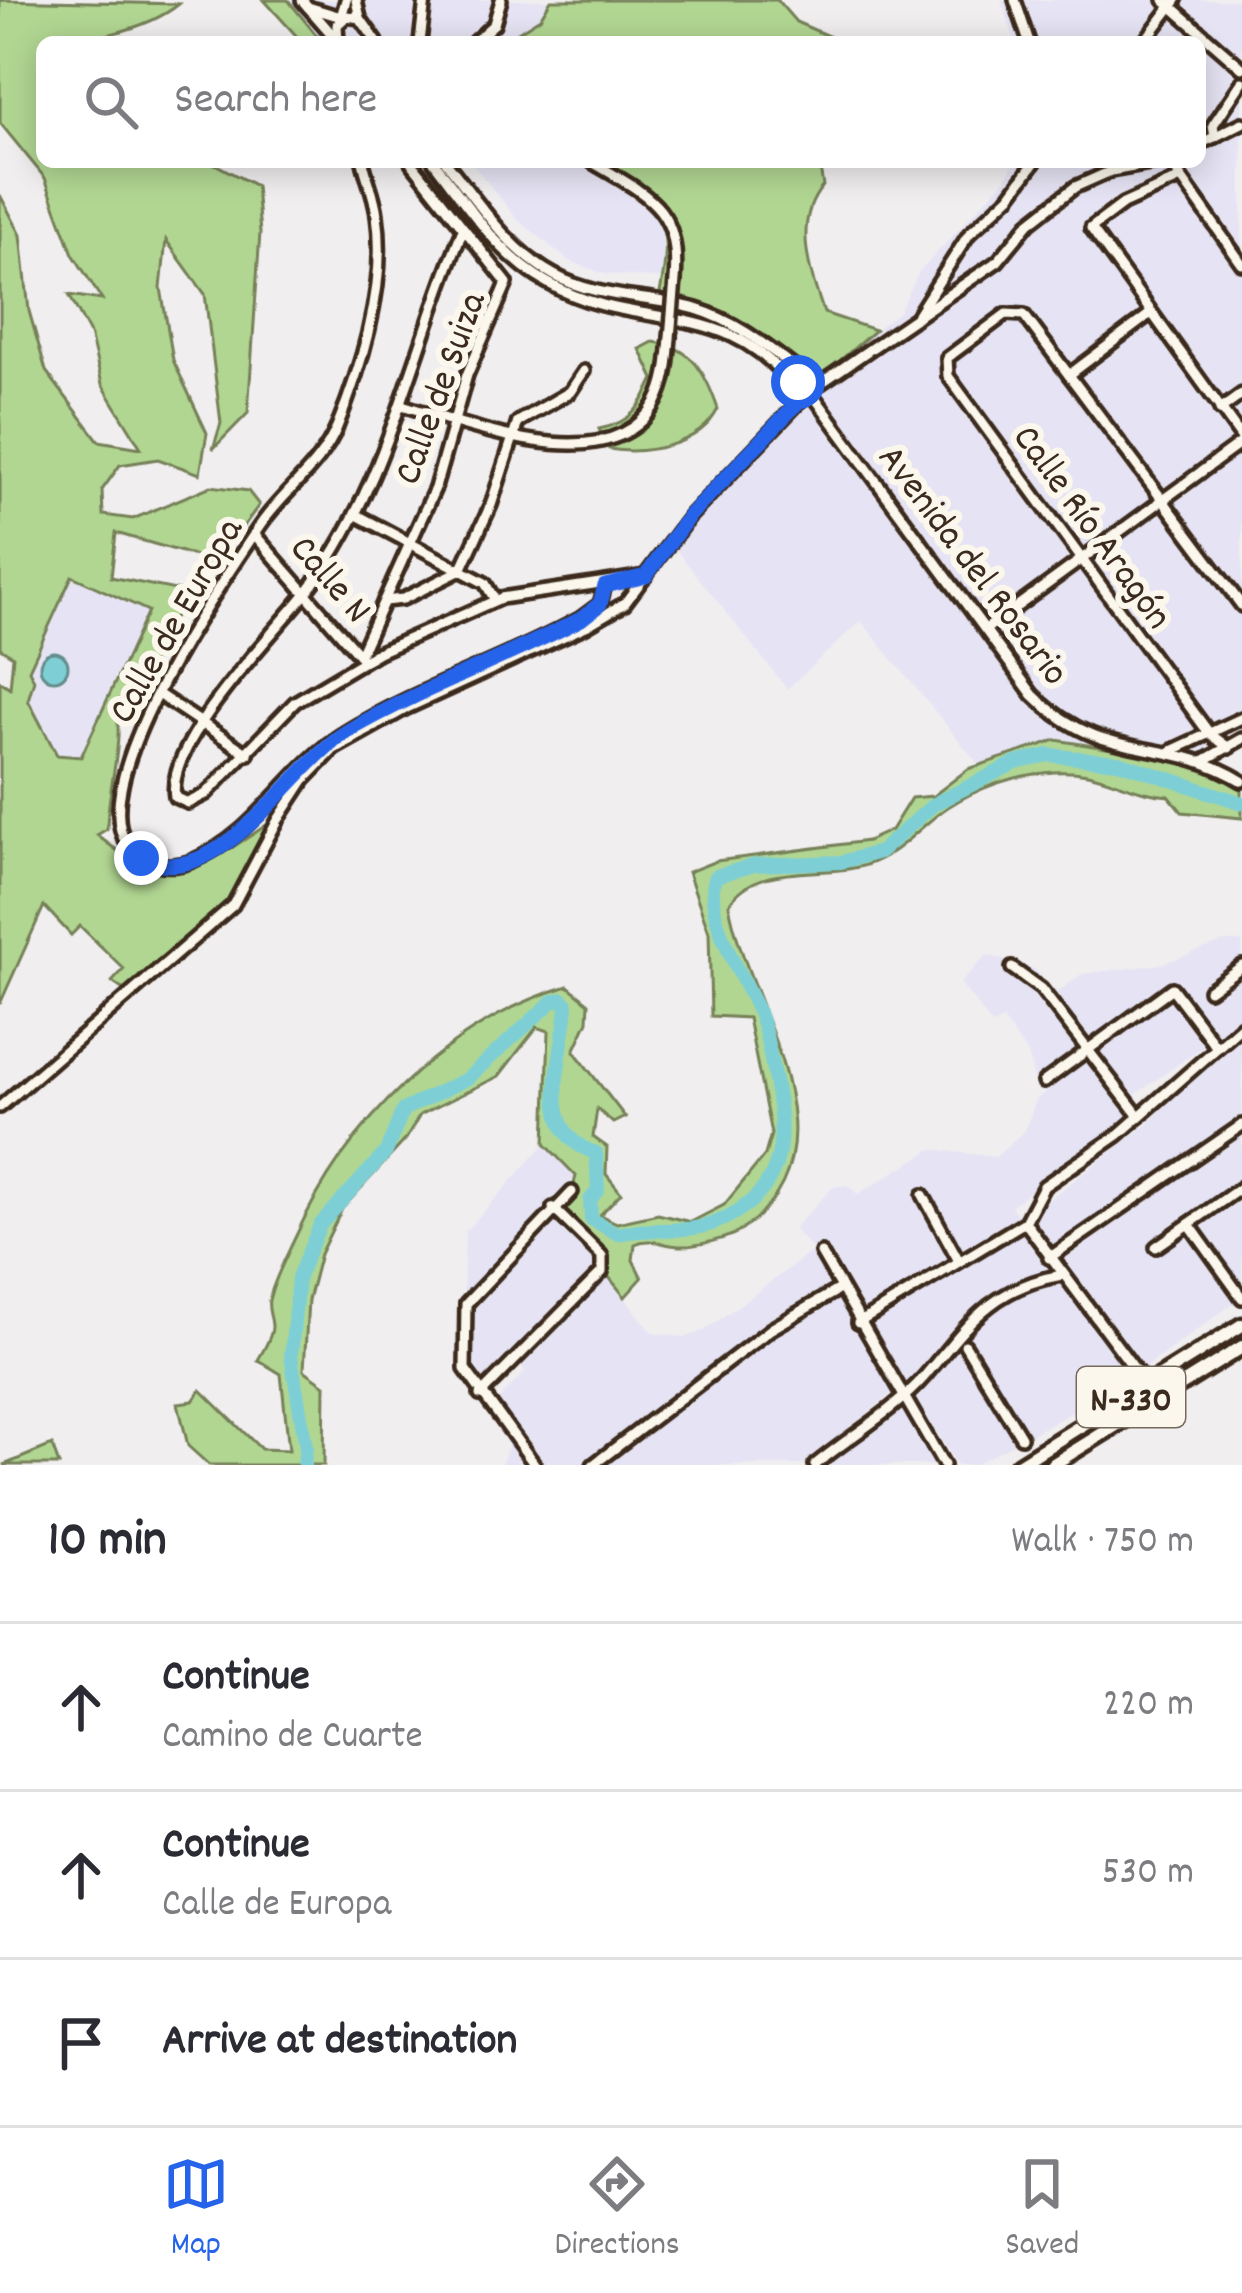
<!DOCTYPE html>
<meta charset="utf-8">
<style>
:root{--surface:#fff;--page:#f7f7f7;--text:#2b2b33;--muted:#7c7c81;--line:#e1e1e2;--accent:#2563eb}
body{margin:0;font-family:Dekko,sans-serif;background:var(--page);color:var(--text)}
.stop{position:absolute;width:36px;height:36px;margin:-27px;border:9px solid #2563eb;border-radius:50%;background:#fff}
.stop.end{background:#2563eb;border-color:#fff;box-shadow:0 3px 12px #0008}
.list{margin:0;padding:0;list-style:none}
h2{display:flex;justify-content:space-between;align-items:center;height:156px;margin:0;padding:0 48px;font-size:51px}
h2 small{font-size:39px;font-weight:400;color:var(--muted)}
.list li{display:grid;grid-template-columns:78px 1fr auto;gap:36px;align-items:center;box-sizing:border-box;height:168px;padding:0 48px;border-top:3px solid var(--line)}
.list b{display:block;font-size:45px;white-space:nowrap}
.list p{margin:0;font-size:39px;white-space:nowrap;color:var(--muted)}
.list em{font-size:39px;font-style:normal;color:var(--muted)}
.icon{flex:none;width:66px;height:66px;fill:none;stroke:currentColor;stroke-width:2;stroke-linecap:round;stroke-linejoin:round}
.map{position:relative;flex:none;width:1242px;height:1465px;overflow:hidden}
.search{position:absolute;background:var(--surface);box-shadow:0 6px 30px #0003;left:36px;right:36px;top:36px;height:132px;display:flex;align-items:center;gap:30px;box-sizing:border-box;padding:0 42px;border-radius:18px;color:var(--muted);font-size:45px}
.sheet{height:660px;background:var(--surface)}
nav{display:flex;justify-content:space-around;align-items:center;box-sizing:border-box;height:168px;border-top:3px solid var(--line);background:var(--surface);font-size:33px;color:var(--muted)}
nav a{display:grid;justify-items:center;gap:6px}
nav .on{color:var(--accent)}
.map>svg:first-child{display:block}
</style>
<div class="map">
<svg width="1242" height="1465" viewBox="0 0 1242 1465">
<rect width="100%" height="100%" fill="#f1eef0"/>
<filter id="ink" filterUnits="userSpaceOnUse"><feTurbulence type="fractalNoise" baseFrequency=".00833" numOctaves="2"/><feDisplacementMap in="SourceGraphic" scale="24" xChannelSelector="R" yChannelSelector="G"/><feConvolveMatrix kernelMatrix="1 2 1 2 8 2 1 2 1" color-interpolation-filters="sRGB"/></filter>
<g filter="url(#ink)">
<g fill="#e6e4f4">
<path d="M288 0H551L540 18 502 42H322Z"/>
<path d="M1001 0H1242V724L1193 762 1056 740 979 765 861 621 787 689 670 542 823 370 899 312 919 272 1006 178 1014 162H1200V42H1015Z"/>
<path d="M471 162 586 163 659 218 669 245 663 279 604 274 569 261 517 219Z"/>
<path d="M72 576 149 611 81 758 58 755 28 700 33 681 29 670Z"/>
<path d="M1223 942H1242V1019L1132 1097 1089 1040 1034 1080 1029 1056 1003 1020 992 1025 960 983 987 955 1034 969 1056 993 1082 974 1161 964Z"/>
<path d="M1242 1034V1180L1148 1246 1156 1257 1242 1199V1297L1143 1369 1086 1300 1089 1296 1034 1222 1039 1207 1144 1127 1216 1052Z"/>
<path d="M1083 1059 1129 1116 1011 1206 1132 1380 974 1465H957L905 1383 804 1465H501L510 1442 497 1401 525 1372 520 1365 607 1276 653 1333 686 1337 705 1330 814 1250 793 1229 833 1187 847 1185 858 1194 932 1149 996 1157 1025 1130 1036 1100Z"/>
<path d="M545 1144 577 1176 547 1207 599 1263 484 1382 471 1369 473 1311 463 1288 465 1232Z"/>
<path d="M903 1409 935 1465H829L838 1458Z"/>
</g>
<g fill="#b1d692" stroke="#768058" stroke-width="3" fill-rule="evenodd">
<path d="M0 0 179 4C146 31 84 42 42 42V162H211L256 186 260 233 248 413 213 449 221 423 205 294 166 240 161 288 173 360 207 433 200 474 158 459 120 465 102 490 103 515 133 519 211 486 248 491 259 505 204 581 199 557 116 533 111 577 186 592 151 668 116 711C124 742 107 792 107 829L97 835C169 894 194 873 265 826L274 829 233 905 131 995 112 982 124 969 80 926 71 935 44 906 0 1004V681L10 688 13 656 0 648V195L21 235 29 311 46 371 99 441 141 448 102 384 90 334 69 295 102 300 73 254 45 178 0 123ZM72 576 148 611 81 757 57 755 28 700 34 680 29 670Z"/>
<path d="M264 0H288L322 42H302Z"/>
<path d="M551 0H777L796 22 842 42H502L540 18Z"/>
<path d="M583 162H819L823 186C792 221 810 273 824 313L875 330 819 379 718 317 658 303C677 212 662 211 583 162Z"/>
<path d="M653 342C692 346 706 374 718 409 700 446 645 455 609 449L599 429C631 423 641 407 654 379L640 349Z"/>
<path d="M1056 740 1193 762 1242 781V818L1182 812 1169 796C1119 792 1104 766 1044 773 1011 776 976 789 948 807 918 827 902 853 866 865 822 879 758 860 729 904 746 1006 858 1146 742 1230 730 1238 695 1247 680 1246 663 1246 651 1236 635 1244L633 1260 642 1278 625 1297 553 1208 572 1192 576 1176 545 1144 549 1031 537 1027 499 1076 420 1115 406 1139 342 1209 320 1254 308 1300 304 1370 325 1385 324 1465H209L188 1446 178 1403 193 1401 201 1390 261 1449 289 1450 281 1374 258 1360C263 1351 272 1337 272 1327 272 1317 267 1310 269 1300 274 1280 285 1259 294 1240 346 1124 446 1023 568 986L589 1003 588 1021 574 1051 625 1117 613 1123 597 1109 593 1137 607 1147 606 1174 621 1193 600 1215 617 1223 658 1214 691 1222 724 1205 765 1155 771 1134 748 1018 711 1016 709 932 688 872 716 861 867 841 891 830 911 798 933 796 968 769Z"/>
<path d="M52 1445 59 1465H4Z"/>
</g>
<circle fill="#7ecfd5" stroke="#638d8c" stroke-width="3" cx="54" cy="666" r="14"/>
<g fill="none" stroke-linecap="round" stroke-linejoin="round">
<path stroke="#7ecfd5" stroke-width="14" d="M304 1465 306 1447 291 1356 298 1277 320 1225 386 1152 403 1110 468 1078 553 1001 562 999 567 1004C565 1054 531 1134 596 1153L598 1190 590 1200 591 1219 618 1234C652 1226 685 1235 717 1222 787 1192 787 1140 774 1076 770 1056 767 1032 759 1013 744 980 701 913 716 876L755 865 841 862 880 852 934 804 1015 763 1048 755 1118 762 1242 803"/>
<g stroke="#3b2a1e" stroke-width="18">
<g id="minor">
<path d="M302 0 336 39"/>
<path d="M356 0 360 18"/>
<path d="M1015 0 1029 42"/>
<path d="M1164 0 1242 68"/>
<path d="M308 7 341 17 346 0"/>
<path d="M338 42 337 25 347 16 360 18 377 42"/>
<path d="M420 42 425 0"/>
<path d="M474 42 494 24 501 0"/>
<path d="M1144 42 1176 0"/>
<path d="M1215 137 1213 125 1242 82"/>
<path d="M1200 144 1242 123"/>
<path d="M363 162C367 180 375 196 377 215 387 284 363 363 337 427 320 468 283 491 259 527 222 582 84 780 127 844 141 865 169 870 192 861 258 834 286 769 344 733 419 687 504 661 581 618L600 604 605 585"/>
<path d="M434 162C468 206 499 256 548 283 641 336 732 292 802 399"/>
<path d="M446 162C478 202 508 250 554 275 600 300 648 295 696 309 739 322 771 350 806 376"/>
<path d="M592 162C649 196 681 208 675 280"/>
<path d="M1170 162 1242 264"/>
<path d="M1181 178 1123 204 1091 228 1242 438"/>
<path d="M462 232C411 353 388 486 306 593 272 636 165 743 175 797L188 803 206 794 295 702 379 652 501 598 646 576"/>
<path d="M918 314 969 234 1010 196 1035 162"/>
<path d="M1069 375 1150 314"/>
<path d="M821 383 998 261 1029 223 1075 187 1111 171 1162 162"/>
<path d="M816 399 1033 695C1106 766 1165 734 1242 781"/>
<path d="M402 405C465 424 612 484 656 402 667 382 668 359 670 338"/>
<path d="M1220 410 1242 394"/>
<path d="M355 514 485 583 495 600"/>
<path d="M255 535 360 656"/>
<path d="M384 601 403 599 461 570 491 505 518 422 570 392 584 371"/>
<path d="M986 629 1242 442"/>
<path d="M360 654 435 488 467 375 507 283 411 162"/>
<path d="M158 694 248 754"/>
<path d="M1229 748 1209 733 948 376 947 358 1006 314 1024 315 1242 606"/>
<path d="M1171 751 1242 718"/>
<path d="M1203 761 1242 739"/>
<path d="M1012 968 1041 989 1138 1115"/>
<path d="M1209 990 1242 966"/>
<path d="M1044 1082 1172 988 1215 1045"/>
<path d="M0 1107 233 905 278 820 304 780 334 749 407 708 586 626 625 603 689 517 802 399"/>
<path d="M923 1195 959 1261"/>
<path d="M1025 1222 1148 1387"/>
<path d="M1189 1224 1242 1298"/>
<path d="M1156 1247 1242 1187"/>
<path d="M821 1253 944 1465"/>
<path d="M1049 1258 1242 1125"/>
<path d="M858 1323 1025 1222 1044 1186 1118 1135 1242 1026"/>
<path d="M965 1345 1021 1437"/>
<path d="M480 1395 602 1272V1256L553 1208"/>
<path d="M535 1465 465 1369 466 1304 572 1192"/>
<path d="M593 1465 771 1329 841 1288"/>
<path d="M815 1465C849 1437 895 1410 924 1377 967 1326 991 1287 1062 1275"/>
</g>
</g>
<g stroke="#3b2a1e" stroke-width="21">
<g id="highway">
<path d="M1018 1465 1242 1325"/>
<path d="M1052 1465 1242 1347"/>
</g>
</g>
<use href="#minor" stroke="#fbf7ec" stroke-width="9"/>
<use href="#highway" stroke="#fbf7ec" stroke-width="12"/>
<g stroke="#3b2a1e" stroke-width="18" stroke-linecap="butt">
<path id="minor-bridge" d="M670 338 675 280"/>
</g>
<use href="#minor-bridge" stroke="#fbf7ec" stroke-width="9"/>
</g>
</g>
<g fill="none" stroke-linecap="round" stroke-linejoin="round" filter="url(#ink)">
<path stroke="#2563eb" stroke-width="15" d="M141 858C220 896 292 764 348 731 423 687 505 659 581 619L600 604 605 586 646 576 688 517 802 398 798 382"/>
</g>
<g text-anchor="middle" stroke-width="12" stroke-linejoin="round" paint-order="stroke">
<rect fill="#fbf7ec" stroke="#75685c" stroke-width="3" x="1077" y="1367" width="108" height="60" rx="9"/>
<g font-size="36" font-weight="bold" fill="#3b2a1e">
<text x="1131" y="1410">N-330</text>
</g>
<g font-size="39" fill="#3b2a1e" stroke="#fbf7ec">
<text transform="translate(437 387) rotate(-70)" y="14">Calle de Suiza</text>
<text transform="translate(1095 525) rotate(54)" y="14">Calle Río Aragón</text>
<text transform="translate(976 563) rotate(53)" y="14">Avenida del Rosario</text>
<text transform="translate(333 577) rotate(49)" y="14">Calle N</text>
<text transform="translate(173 619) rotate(-60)" y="14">Calle de Europa</text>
</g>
</g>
</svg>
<div class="stop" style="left:798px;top:382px"></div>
<div class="stop end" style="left:141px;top:858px"></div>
<div class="search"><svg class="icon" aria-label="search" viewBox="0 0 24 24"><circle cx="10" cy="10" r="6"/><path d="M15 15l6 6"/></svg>Search here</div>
</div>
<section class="sheet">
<h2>10 min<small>Walk · 750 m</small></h2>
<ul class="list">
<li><svg class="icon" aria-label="ahead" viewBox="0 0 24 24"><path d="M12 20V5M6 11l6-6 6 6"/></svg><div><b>Continue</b><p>Camino de Cuarte</p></div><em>220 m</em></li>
<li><svg class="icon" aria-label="ahead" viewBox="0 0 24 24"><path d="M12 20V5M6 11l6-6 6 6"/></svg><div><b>Continue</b><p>Calle de Europa</p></div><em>530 m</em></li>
<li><svg class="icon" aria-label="arrive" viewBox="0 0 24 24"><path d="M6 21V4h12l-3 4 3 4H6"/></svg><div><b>Arrive at destination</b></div></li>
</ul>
</section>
<nav>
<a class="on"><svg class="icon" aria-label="map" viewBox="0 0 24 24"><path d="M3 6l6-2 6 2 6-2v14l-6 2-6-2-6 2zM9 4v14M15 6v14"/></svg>Map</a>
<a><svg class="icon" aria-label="directions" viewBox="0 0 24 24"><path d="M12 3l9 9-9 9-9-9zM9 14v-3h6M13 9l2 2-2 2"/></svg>Directions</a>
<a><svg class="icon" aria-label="saved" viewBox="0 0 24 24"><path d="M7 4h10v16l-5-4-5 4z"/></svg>Saved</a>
</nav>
